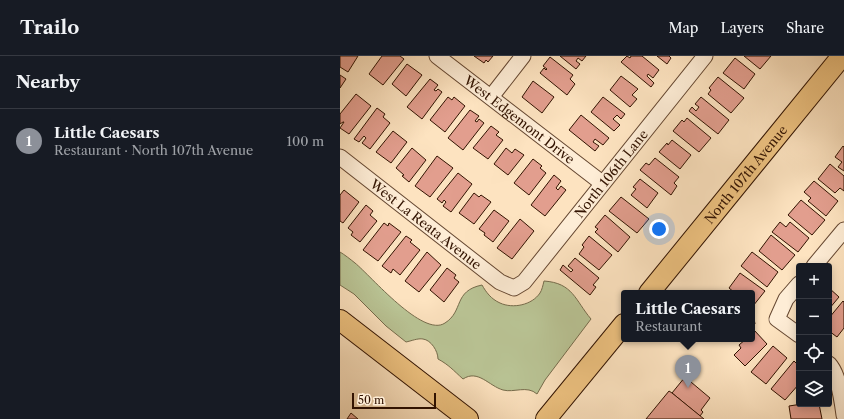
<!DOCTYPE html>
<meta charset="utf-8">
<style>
:root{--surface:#171b24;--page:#20242c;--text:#f1f3f6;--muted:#9ea1a6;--line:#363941;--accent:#8c9099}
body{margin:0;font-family:"Libre Caslon Text",serif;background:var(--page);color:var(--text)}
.controls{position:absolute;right:12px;bottom:12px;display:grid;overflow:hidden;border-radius:4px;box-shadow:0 2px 10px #0003}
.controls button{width:36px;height:36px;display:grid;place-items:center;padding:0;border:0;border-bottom:1px solid var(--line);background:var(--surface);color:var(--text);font:20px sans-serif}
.scale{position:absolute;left:12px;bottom:10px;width:84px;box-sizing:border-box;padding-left:4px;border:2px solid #321301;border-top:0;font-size:11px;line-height:14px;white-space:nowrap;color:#321301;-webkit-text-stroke:3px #feedd6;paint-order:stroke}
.you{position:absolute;left:319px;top:173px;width:14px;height:14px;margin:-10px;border:3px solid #fff;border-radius:50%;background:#1a73e8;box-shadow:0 0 0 6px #1a73e833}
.badge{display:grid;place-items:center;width:26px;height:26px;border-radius:50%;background:var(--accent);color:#fff;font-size:13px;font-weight:700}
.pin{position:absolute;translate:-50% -33px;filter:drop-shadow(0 1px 2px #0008)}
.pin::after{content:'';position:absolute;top:21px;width:14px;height:12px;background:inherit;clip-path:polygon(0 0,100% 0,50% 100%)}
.popup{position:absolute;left:281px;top:234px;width:134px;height:52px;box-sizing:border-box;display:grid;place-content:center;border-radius:4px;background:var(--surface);filter:drop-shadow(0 1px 3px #0005);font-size:13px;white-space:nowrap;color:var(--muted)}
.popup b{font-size:15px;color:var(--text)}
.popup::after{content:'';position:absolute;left:50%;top:100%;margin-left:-8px;border:8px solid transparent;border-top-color:var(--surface)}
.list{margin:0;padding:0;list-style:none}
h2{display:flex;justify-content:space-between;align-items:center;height:52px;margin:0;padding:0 16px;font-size:17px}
h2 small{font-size:13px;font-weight:400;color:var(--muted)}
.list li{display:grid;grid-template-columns:26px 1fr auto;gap:12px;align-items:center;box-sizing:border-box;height:64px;padding:0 16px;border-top:1px solid var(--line)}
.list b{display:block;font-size:15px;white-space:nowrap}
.list p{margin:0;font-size:13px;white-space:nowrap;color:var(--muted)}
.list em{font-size:13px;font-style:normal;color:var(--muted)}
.icon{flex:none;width:22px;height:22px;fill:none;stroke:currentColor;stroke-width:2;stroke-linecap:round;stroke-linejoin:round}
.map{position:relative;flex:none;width:504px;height:363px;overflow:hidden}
header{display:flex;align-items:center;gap:24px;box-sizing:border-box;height:56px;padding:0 20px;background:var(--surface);border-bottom:1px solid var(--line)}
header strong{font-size:19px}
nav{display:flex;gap:22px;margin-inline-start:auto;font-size:14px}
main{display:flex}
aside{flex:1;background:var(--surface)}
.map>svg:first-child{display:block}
</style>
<header>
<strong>Trailo</strong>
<nav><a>Map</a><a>Layers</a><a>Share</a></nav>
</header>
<main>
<aside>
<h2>Nearby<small></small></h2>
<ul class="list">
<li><span class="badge">1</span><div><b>Little Caesars</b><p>Restaurant · North 107th Avenue</p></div><em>100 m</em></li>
</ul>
</aside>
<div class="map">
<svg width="504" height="363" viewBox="0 0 504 363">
<rect width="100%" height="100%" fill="#fde3c0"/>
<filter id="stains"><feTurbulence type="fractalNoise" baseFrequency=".005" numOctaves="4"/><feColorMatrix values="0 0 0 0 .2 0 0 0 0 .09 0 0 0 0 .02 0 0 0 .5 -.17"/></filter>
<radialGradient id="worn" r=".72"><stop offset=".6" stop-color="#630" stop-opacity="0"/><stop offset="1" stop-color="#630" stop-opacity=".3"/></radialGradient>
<path fill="#bac596" stroke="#766c4c" d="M0 196C5 199 10 203 15 207 31 220 83 282 105 267 124 255 113 235 142 229 146 236 151 243 160 247 173 253 192 249 200 237 202 234 203 229 204 225 233 227 235 244 251 263L205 324 197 338C187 329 174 337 163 334 149 330 138 313 123 323 113 314 109 309 98 303 98 295 91 284 83 283 78 282 71 285 66 286L46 270 14 238 0 229Z"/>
<g fill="#e29e8e" stroke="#321301">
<path d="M0 0H18L8 16 0 11Z"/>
<path d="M42 0H60L64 3 43 29 29 18Z"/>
<path d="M134 0H153L148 6 146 4 144 7Z"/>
<path d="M220 0H246L242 5 238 2 236 5 240 8 236 13Z"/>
<path d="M287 0 290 2 291 0H302L319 14 313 22 308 18 307 20 314 27 311 31 281 6Z"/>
<path d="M317 0H329L331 2 327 8Z"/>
<path d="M404 0H431L420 13Z"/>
<path d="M210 1 233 19 230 23 235 28 227 39 200 17 204 12 206 14 207 13 203 10Z"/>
<path d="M395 2 415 18 404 33 383 17Z"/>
<path d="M67 8 82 19 66 40 52 28Z"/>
<path d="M0 19 6 23 0 32Z"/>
<path d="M281 20 298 33 292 39 297 43 290 51 270 34Z"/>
<path d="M378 21 404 42 391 57 368 38 371 34 369 32Z"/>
<path d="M90 23 98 29 94 34 96 35 98 33 102 36 82 63 67 51Z"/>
<path d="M193 25 214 41 202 57 182 41Z"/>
<path d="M16 38 31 50 9 78 0 72 4 66H3L0 68V58Z"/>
<path d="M108 41 112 44 114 41 125 50 105 76 90 64Z"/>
<path d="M263 41 285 58 281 63 277 59 273 63 280 69 274 75 251 56Z"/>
<path d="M361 41 389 64 378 78 349 55 352 51 356 55 359 51 355 48Z"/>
<path d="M37 52 45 58 43 61 50 67 30 93 22 87 26 82 24 80 19 86 14 83Z"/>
<path d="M130 54 139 60 135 65 137 66 139 63 144 67 123 94 108 82Z"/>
<path d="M241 59 269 82 263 89 255 83 253 86 259 90 255 95 229 74Z"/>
<path d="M347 62 371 82 359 96 333 75 342 64 344 66Z"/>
<path d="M151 70 159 76 156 79 163 84 148 103 133 92Z"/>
<path d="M53 75 67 86 51 107 36 96Z"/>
<path d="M332 84 351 99 340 113 319 96 327 87 328 89Z"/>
<path d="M503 90 504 91V115L498 111 502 106 495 101Z"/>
<path d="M72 92 86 104 69 126 62 120 64 119 56 112Z"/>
<path d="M166 92 172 97 175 93 184 99 168 119 154 108Z"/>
<path d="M97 100 113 112 90 141 75 130Z"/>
<path d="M315 102 339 121 334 127 337 130 331 139 300 114 306 107 309 109Z"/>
<path d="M193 103 202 110 200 112 206 117 189 139 174 127Z"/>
<path d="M490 108 504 120V135L500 132 495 137 478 123Z"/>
<path d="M118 117 132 128 111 156 103 150 106 146 104 144 102 147 97 143Z"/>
<path d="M214 119 221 125 216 132 218 134 221 130 226 134 205 160 191 149Z"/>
<path d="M300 123 318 137 307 152 291 139 296 133 293 131Z"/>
<path d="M474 125 498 145 486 160 468 145 471 142 464 136Z"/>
<path d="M4 134 19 146 3 167 0 165V139Z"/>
<path d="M134 137 139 141 141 139 151 146 134 168 119 157Z"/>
<path d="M281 141 309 163 297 177 269 155Z"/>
<path d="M461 144 485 164 472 179 448 159Z"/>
<path d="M26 149 33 155 30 159 37 165 20 186 11 179 13 176 8 172Z"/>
<path d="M154 154 169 165 153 186 144 179 145 177 139 173Z"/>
<path d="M265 159 290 181 278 196 255 176 258 173 255 171Z"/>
<path d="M180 163 194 175 172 203 157 192Z"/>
<path d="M440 166 446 171 450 166 469 182 458 196 432 176Z"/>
<path d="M44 167 48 170 49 167 61 176 38 205 23 194Z"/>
<path d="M431 179 455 199 442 214 419 195Z"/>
<path d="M66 180 72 184 70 186 80 194 60 219 53 213 51 217 42 210Z"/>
<path d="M249 180 272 199 259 214 239 198 244 191 242 189Z"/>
<path d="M87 196 101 209 79 236 65 225Z"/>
<path d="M412 196 438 216 427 231 401 210Z"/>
<path d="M235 202 259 222 253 229 256 231 250 239 220 214 223 209 231 216 233 214 228 210Z"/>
<path d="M107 212 116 219 114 222 119 226 104 246 90 234Z"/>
<path d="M400 217 425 235 413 250 412 249V237H395L389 232Z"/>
<path d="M489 232 499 241 489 253Z"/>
<path d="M503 245 504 246V272L497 281 489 275V262Z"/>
<path d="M412 257H413L415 268 412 269Z"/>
<path d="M414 274 427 288 405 310 394 299 401 292 399 289 406 283H412V277Z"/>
<path d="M433 290 447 302 426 328 411 316Z"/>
<path d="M454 305 459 310V328L445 344 431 333Z"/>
<path d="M345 321 370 342 361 354 363 356 360 360 332 337Z"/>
<path d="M329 335 332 337 364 363H306Z"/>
<path d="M462 348H479L482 363H451L449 350Z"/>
<path d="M11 357 18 363H7Z"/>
</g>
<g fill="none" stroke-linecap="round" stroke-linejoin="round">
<g stroke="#654731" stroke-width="17">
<g id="minor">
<path id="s1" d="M97 0 262 127"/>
<path d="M151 41 183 0"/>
<path id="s2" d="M0 101 160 226 174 232 184 226 365 0"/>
<path d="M474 210 504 174"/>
<path d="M459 228 446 243 437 263 459 279"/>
<path d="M489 308C499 319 502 344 504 359"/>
</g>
</g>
<g stroke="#321301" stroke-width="22">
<g id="major">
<path id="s3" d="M309 237 502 0"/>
<path d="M0 264 128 363"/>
<path d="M206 363 284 268"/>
</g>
</g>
<use href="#minor" stroke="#feedd6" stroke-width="15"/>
<use href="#major" stroke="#eec280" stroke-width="20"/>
</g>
<g text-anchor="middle" stroke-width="3.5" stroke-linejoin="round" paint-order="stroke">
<g font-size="13" fill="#321301" stroke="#feedd6">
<text dy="5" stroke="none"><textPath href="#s1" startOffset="104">West Edgemont Drive</textPath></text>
<text dy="5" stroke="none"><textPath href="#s2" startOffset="369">North 106th Lane</textPath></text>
<text dy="5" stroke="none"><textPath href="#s3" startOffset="153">North 107th Avenue</textPath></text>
<text dy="5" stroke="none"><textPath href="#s2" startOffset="109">West La Reata Avenue</textPath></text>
</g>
</g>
<rect width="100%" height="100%" filter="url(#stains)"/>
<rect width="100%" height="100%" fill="url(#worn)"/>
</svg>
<div class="controls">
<button>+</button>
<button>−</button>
<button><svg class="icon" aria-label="locate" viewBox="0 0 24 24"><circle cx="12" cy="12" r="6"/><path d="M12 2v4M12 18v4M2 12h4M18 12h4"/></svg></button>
<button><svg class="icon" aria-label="layers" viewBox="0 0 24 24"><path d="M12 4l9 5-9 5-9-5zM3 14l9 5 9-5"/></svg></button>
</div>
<div class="scale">50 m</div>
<div class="you"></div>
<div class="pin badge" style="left:348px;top:332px">1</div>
<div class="popup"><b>Little Caesars</b>Restaurant</div>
</div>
</main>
